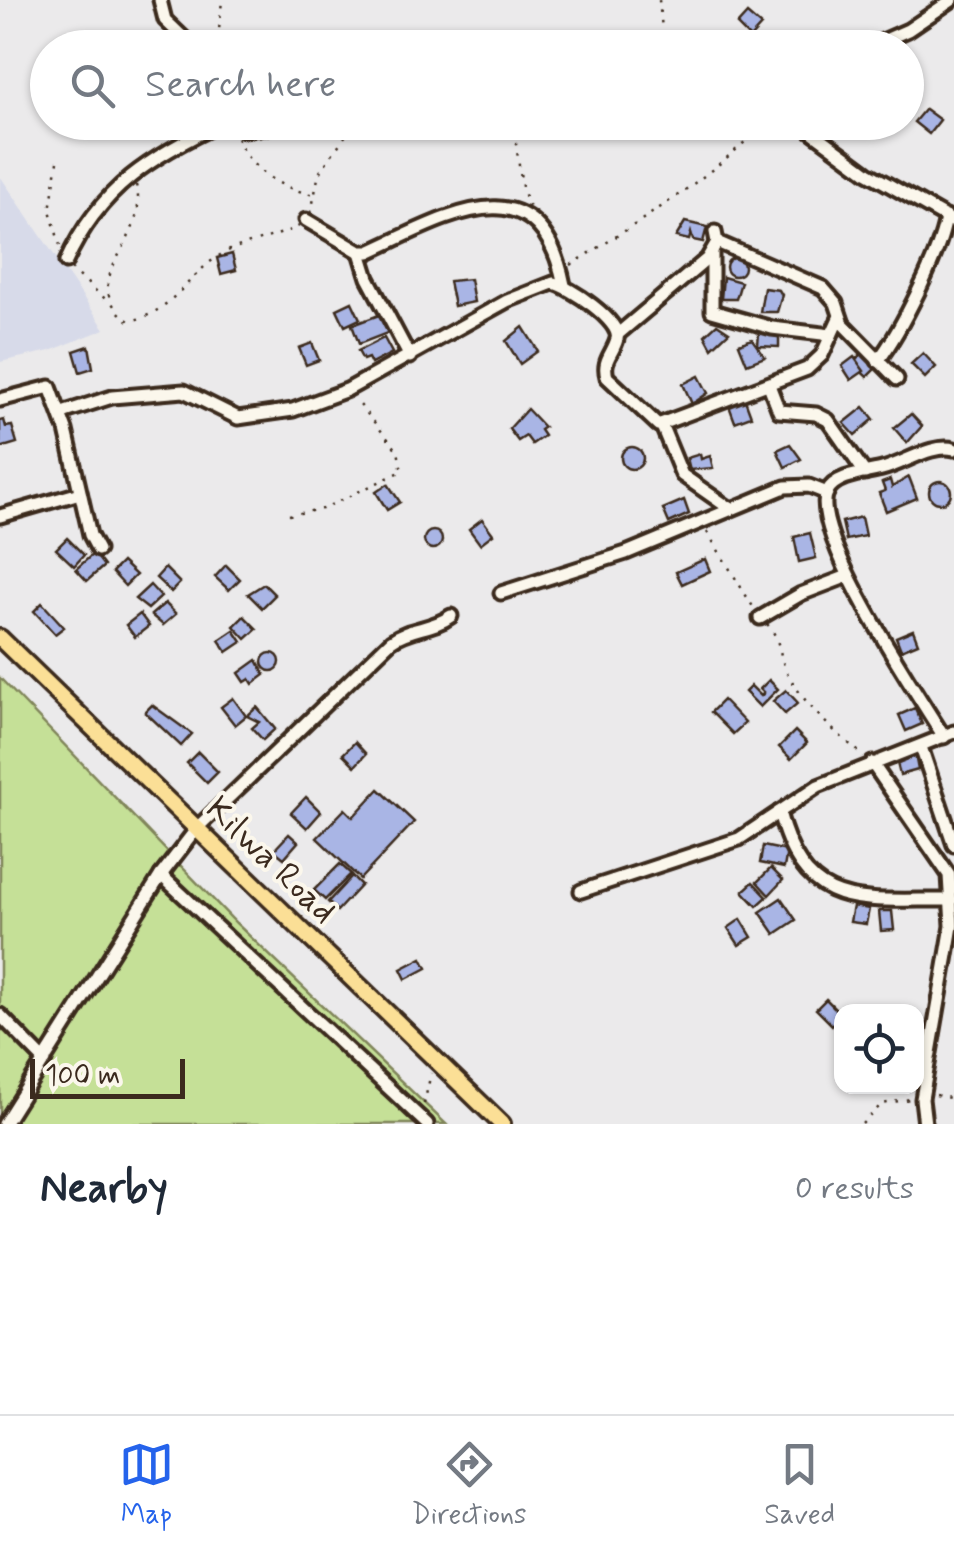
<!DOCTYPE html>
<style>
:root{--surface:#fff;--page:#f6f6f7;--text:#1f2937;--muted:#747a83;--line:#e0e1e3;--accent:#2563eb}
body{margin:0;font-family:Mynerve,sans-serif;background:var(--page);color:var(--text)}
.controls{position:absolute;right:30px;bottom:30px;display:grid;overflow:hidden;border-radius:20px;box-shadow:0 2px 8px #0004}
.controls button{width:90px;height:90px;display:grid;place-items:center;padding:0;border:0;border-bottom:2px solid var(--line);background:var(--surface);color:var(--text);font:50px sans-serif}
.scale{position:absolute;left:30px;bottom:25px;width:155px;box-sizing:border-box;padding-left:10px;border:5px solid #3b2a1e;border-top:0;font-size:28px;line-height:35px;white-space:nowrap;color:#3b2a1e;-webkit-text-stroke:8px #fbf7ec;paint-order:stroke}
.list{margin:0;padding:0;list-style:none}
h2{display:flex;justify-content:space-between;align-items:center;height:130px;margin:0;padding:0 40px;font-size:42px}
h2 small{font-size:32px;font-weight:400;color:var(--muted)}
.icon{flex:none;width:55px;height:55px;fill:none;stroke:currentColor;stroke-width:2;stroke-linecap:round;stroke-linejoin:round}
.map{position:relative;flex:none;width:954px;height:1124px;overflow:hidden}
.search{position:absolute;background:var(--surface);box-shadow:0 2px 8px #0004;left:30px;right:30px;top:30px;height:110px;display:flex;align-items:center;gap:25px;box-sizing:border-box;padding:0 35px;border-radius:55px;color:var(--muted);font-size:38px}
.sheet{height:290px;background:var(--surface)}
nav{display:flex;justify-content:space-around;align-items:center;box-sizing:border-box;height:140px;border-top:2px solid var(--line);background:var(--surface);font-size:28px;color:var(--muted)}
nav a{display:grid;justify-items:center;gap:5px}
nav .on{color:var(--accent)}
.map>svg:first-child{display:block}
</style>
<div class="map">
<svg width="954" height="1124" viewBox="0 0 954 1124">
<rect width="100%" height="100%" fill="#ebeaeb"/>
<filter id="ink" filterUnits="userSpaceOnUse"><feTurbulence type="fractalNoise" baseFrequency=".01" numOctaves="2"/><feDisplacementMap in="SourceGraphic" scale="20" xChannelSelector="R" yChannelSelector="G"/><feConvolveMatrix kernelMatrix="1 2 1 2 8 2 1 2 1" color-interpolation-filters="sRGB"/></filter>
<g filter="url(#ink)">
<path fill="#d7dae9" d="M0 176 105 329 50 351 0 362Z"/>
<path fill="#c5e097" stroke="#80855a" stroke-width="2.5" d="M0 678 236 923 446 1124H0Z"/>
<g fill="#a9b5e5" stroke="#3b2a1e" stroke-width="2.5">
<path d="M747 14 761 26 750 38 737 25Z"/>
<path d="M925 109 940 120 929 134 914 122Z"/>
<path d="M685 222 707 227 703 242 693 240 691 233 689 240 676 237Z"/>
<path d="M232 254 236 270 221 274 217 258Z"/>
<circle cx="735" cy="267" r="9"/>
<path d="M723 277 741 282 736 299H721Z"/>
<path d="M470 279 474 302 454 306 449 281Z"/>
<path d="M764 288 779 290 782 295 777 312H760Z"/>
<path d="M352 302 360 319 345 326 337 309Z"/>
<path d="M379 315 390 332 359 344 352 325Z"/>
<path d="M717 324 729 332 712 348 705 335Z"/>
<path d="M523 327 538 351 520 364 506 341Z"/>
<path d="M759 332 779 333V347L758 346Z"/>
<path d="M384 338 392 353 371 364 368 358 363 360 358 351Z"/>
<path d="M752 339 765 357 747 364 739 344Z"/>
<path d="M312 343 319 360 306 365 299 348Z"/>
<path d="M89 346 93 368 80 372 74 351Z"/>
<path d="M862 353 877 367 867 377 852 363Z"/>
<path d="M923 353 936 367 925 378 911 364Z"/>
<path d="M854 357 864 371 851 380 842 366Z"/>
<path d="M699 376 708 393 692 404 683 384Z"/>
<path d="M744 397 751 416 735 422 728 403Z"/>
<path d="M864 407 874 419 855 435 844 423Z"/>
<path d="M527 409 544 427 540 430 544 436 532 444 526 436 518 441 509 429Z"/>
<path d="M911 414 922 426 907 443 894 428Z"/>
<path d="M4 420 6 427 12 426 17 443 0 448V421Z"/>
<path d="M790 444 801 459 785 467 777 450Z"/>
<circle cx="632" cy="458" r="11"/>
<path d="M700 454 701 459 710 456 713 468 690 470 687 458Z"/>
<path d="M909 477 917 498 886 511 879 493 885 491 882 483 890 480 892 487Z"/>
<circle cx="940" cy="492" r="11"/>
<path d="M388 484 400 502 387 510 376 492Z"/>
<path d="M684 500 689 514 669 523 663 509Z"/>
<path d="M861 517 865 536 846 540 842 522Z"/>
<path d="M482 519 493 534 480 544 469 529Z"/>
<circle cx="433" cy="540" r="9"/>
<path d="M810 533 816 558 799 562 794 537Z"/>
<path d="M67 538 84 555 74 566 56 549Z"/>
<path d="M94 553 104 566 87 581 76 569Z"/>
<path d="M705 559 710 571 682 584 676 572Z"/>
<path d="M122 562 136 575 125 586 112 572Z"/>
<path d="M226 565 240 579 229 590 215 577Z"/>
<path d="M165 568 180 583 171 592 156 578Z"/>
<path d="M264 584 275 595 262 608 248 594Z"/>
<path d="M150 585 161 597 148 609 135 599Z"/>
<path d="M42 603 64 627 55 634 34 611Z"/>
<path d="M165 603 176 614 163 625 151 615Z"/>
<path d="M140 614 149 626 135 637 126 625Z"/>
<path d="M244 616 257 629 246 639 234 626Z"/>
<path d="M234 630 242 642 227 652 219 640Z"/>
<path d="M913 630 918 643 901 650 896 637Z"/>
<circle cx="271" cy="662" r="9"/>
<path d="M257 660 265 675 253 684 250 679 245 682 239 673Z"/>
<path d="M769 680 778 689 760 707 745 692 751 686 761 696 764 693 760 689Z"/>
<path d="M786 690 798 703 785 714 773 701Z"/>
<path d="M233 698 246 716 235 725 221 707Z"/>
<path d="M723 700 745 723 733 734 711 712Z"/>
<path d="M152 705 192 734 181 746 145 712Z"/>
<path d="M257 707 275 729 263 740 252 728 259 722 247 716Z"/>
<path d="M915 708 922 724 906 731 899 715Z"/>
<path d="M795 731 807 743 791 759 779 747Z"/>
<path d="M355 742 366 754 355 766 343 754Z"/>
<path d="M198 752 218 772 207 783 187 763Z"/>
<path d="M915 754 918 770 900 775 896 759Z"/>
<path d="M379 789 414 822 360 879 317 838 345 809 353 817Z"/>
<path d="M306 797 321 812 307 828 291 813Z"/>
<path d="M289 834 298 842 284 858 274 850Z"/>
<path d="M763 846 787 851 784 868 760 863Z"/>
<path d="M340 864 351 874 325 900 314 890Z"/>
<path d="M771 868 783 880 769 895 757 882Z"/>
<path d="M352 876 361 885 337 911 328 902Z"/>
<path d="M753 882 767 897 757 906 743 891Z"/>
<path d="M781 898 796 920 775 934 760 912Z"/>
<path d="M853 906 869 909 866 924 850 922Z"/>
<path d="M879 911H892L894 930 881 931Z"/>
<path d="M741 919 752 937 739 945 728 928Z"/>
<path d="M422 958 427 968 406 979 401 969Z"/>
<path d="M826 999 842 1015 832 1025 816 1009Z"/>
</g>
<g fill="none" stroke-linecap="round" stroke-linejoin="round">
<g stroke="#3b2a1e" stroke-width="19">
<g id="minor">
<path d="M160 0 165 20 194 48"/>
<path d="M867 48 908 30 952 0"/>
<path d="M233 122 244 130 306 122"/>
<path d="M799 122 868 173 954 222"/>
<path d="M306 220 360 252H369C446 217 539 159 564 285"/>
<path d="M717 242 823 288 836 303 843 324 897 379"/>
<path d="M360 252 368 278 410 357"/>
<path d="M712 252V311L772 328 831 335"/>
<path d="M66 262C99 188 153 155 224 122"/>
<path d="M618 334 707 259 717 242 715 232"/>
<path d="M878 361C900 332 941 252 946 217"/>
<path d="M769 385 779 411 816 414 828 420 865 473"/>
<path d="M0 400 50 387 66 430 90 535 98 550"/>
<path d="M62 413 112 397 184 391 238 418 293 410 347 390 507 301 553 283C569 286 622 322 617 339 613 354 602 360 607 377L658 425 807 369 822 355 839 318"/>
<path d="M661 424 682 475 729 508"/>
<path d="M0 516 80 493"/>
<path d="M501 593 626 553 785 487 809 486 827 493"/>
<path d="M760 618 801 594 848 576"/>
<path d="M944 737C919 696 809 534 827 492 835 475 866 473 882 469 904 464 932 443 954 449"/>
<path d="M921 747 954 845"/>
<path d="M872 763 949 875 952 926 922 1099 925 1124"/>
<path d="M779 812C805 914 862 899 951 900"/>
<path d="M161 875 427 1124"/>
<path d="M581 891 739 839 818 786 954 732"/>
<path d="M0 1015 45 1061"/>
<path d="M4 1124 161 875 197 828 391 641C410 627 432 630 451 616"/>
</g>
</g>
<g stroke="#3b2a1e" stroke-width="22">
<path id="highway" d="M0 638 502 1124"/>
</g>
<g stroke="#3b2a1e" stroke-width="2.5" stroke-dasharray="2.5 8" stroke-linecap="butt">
<path d="M659 0 664 48"/>
<path d="M204 42 219 30 222 0"/>
<path d="M513 122 522 187 530 208"/>
<path d="M237 138C251 172 280 188 315 195"/>
<path d="M58 161 50 210 61 249"/>
<path d="M136 185C152 245 71 277 129 321 170 314 186 278 217 257 240 242 274 239 299 226"/>
<path d="M311 213 319 173 355 122"/>
<path d="M571 265C639 222 708 180 766 122"/>
<path d="M71 269 110 303"/>
<path d="M289 515 322 509 402 471 398 451 355 399"/>
<path d="M707 532 755 610"/>
<path d="M767 624C782 640 778 657 788 674 806 707 834 732 863 755"/>
<path d="M936 1095 954 1099"/>
<path d="M424 1104 431 1073"/>
<path d="M862 1124 882 1104 910 1099"/>
</g>
<use href="#minor" stroke="#fbf7ec" stroke-width="11"/>
<use href="#highway" stroke="#fbdf96" stroke-width="15"/>
</g>
</g>
<g text-anchor="middle" stroke-width="8" stroke-linejoin="round" paint-order="stroke">
<g font-size="35" fill="#3b2a1e" stroke="#fbf7ec">
<text transform="translate(272 859) rotate(44)" y="12">Kilwa Road</text>
</g>
</g>
</svg>
<div class="controls">
<button><svg class="icon" aria-label="locate" viewBox="0 0 24 24"><circle cx="12" cy="12" r="6"/><path d="M12 2v4M12 18v4M2 12h4M18 12h4"/></svg></button>
</div>
<div class="scale">100 m</div>
<div class="search"><svg class="icon" aria-label="search" viewBox="0 0 24 24"><circle cx="10" cy="10" r="6"/><path d="M15 15l6 6"/></svg>Search here</div>
</div>
<section class="sheet">
<h2>Nearby<small>0 results</small></h2>
<ul class="list">
</ul>
</section>
<nav>
<a class="on"><svg class="icon" aria-label="map" viewBox="0 0 24 24"><path d="M3 6l6-2 6 2 6-2v14l-6 2-6-2-6 2zM9 4v14M15 6v14"/></svg>Map</a>
<a><svg class="icon" aria-label="directions" viewBox="0 0 24 24"><path d="M12 3l9 9-9 9-9-9zM9 14v-3h6M13 9l2 2-2 2"/></svg>Directions</a>
<a><svg class="icon" aria-label="saved" viewBox="0 0 24 24"><path d="M7 4h10v16l-5-4-5 4z"/></svg>Saved</a>
</nav>
